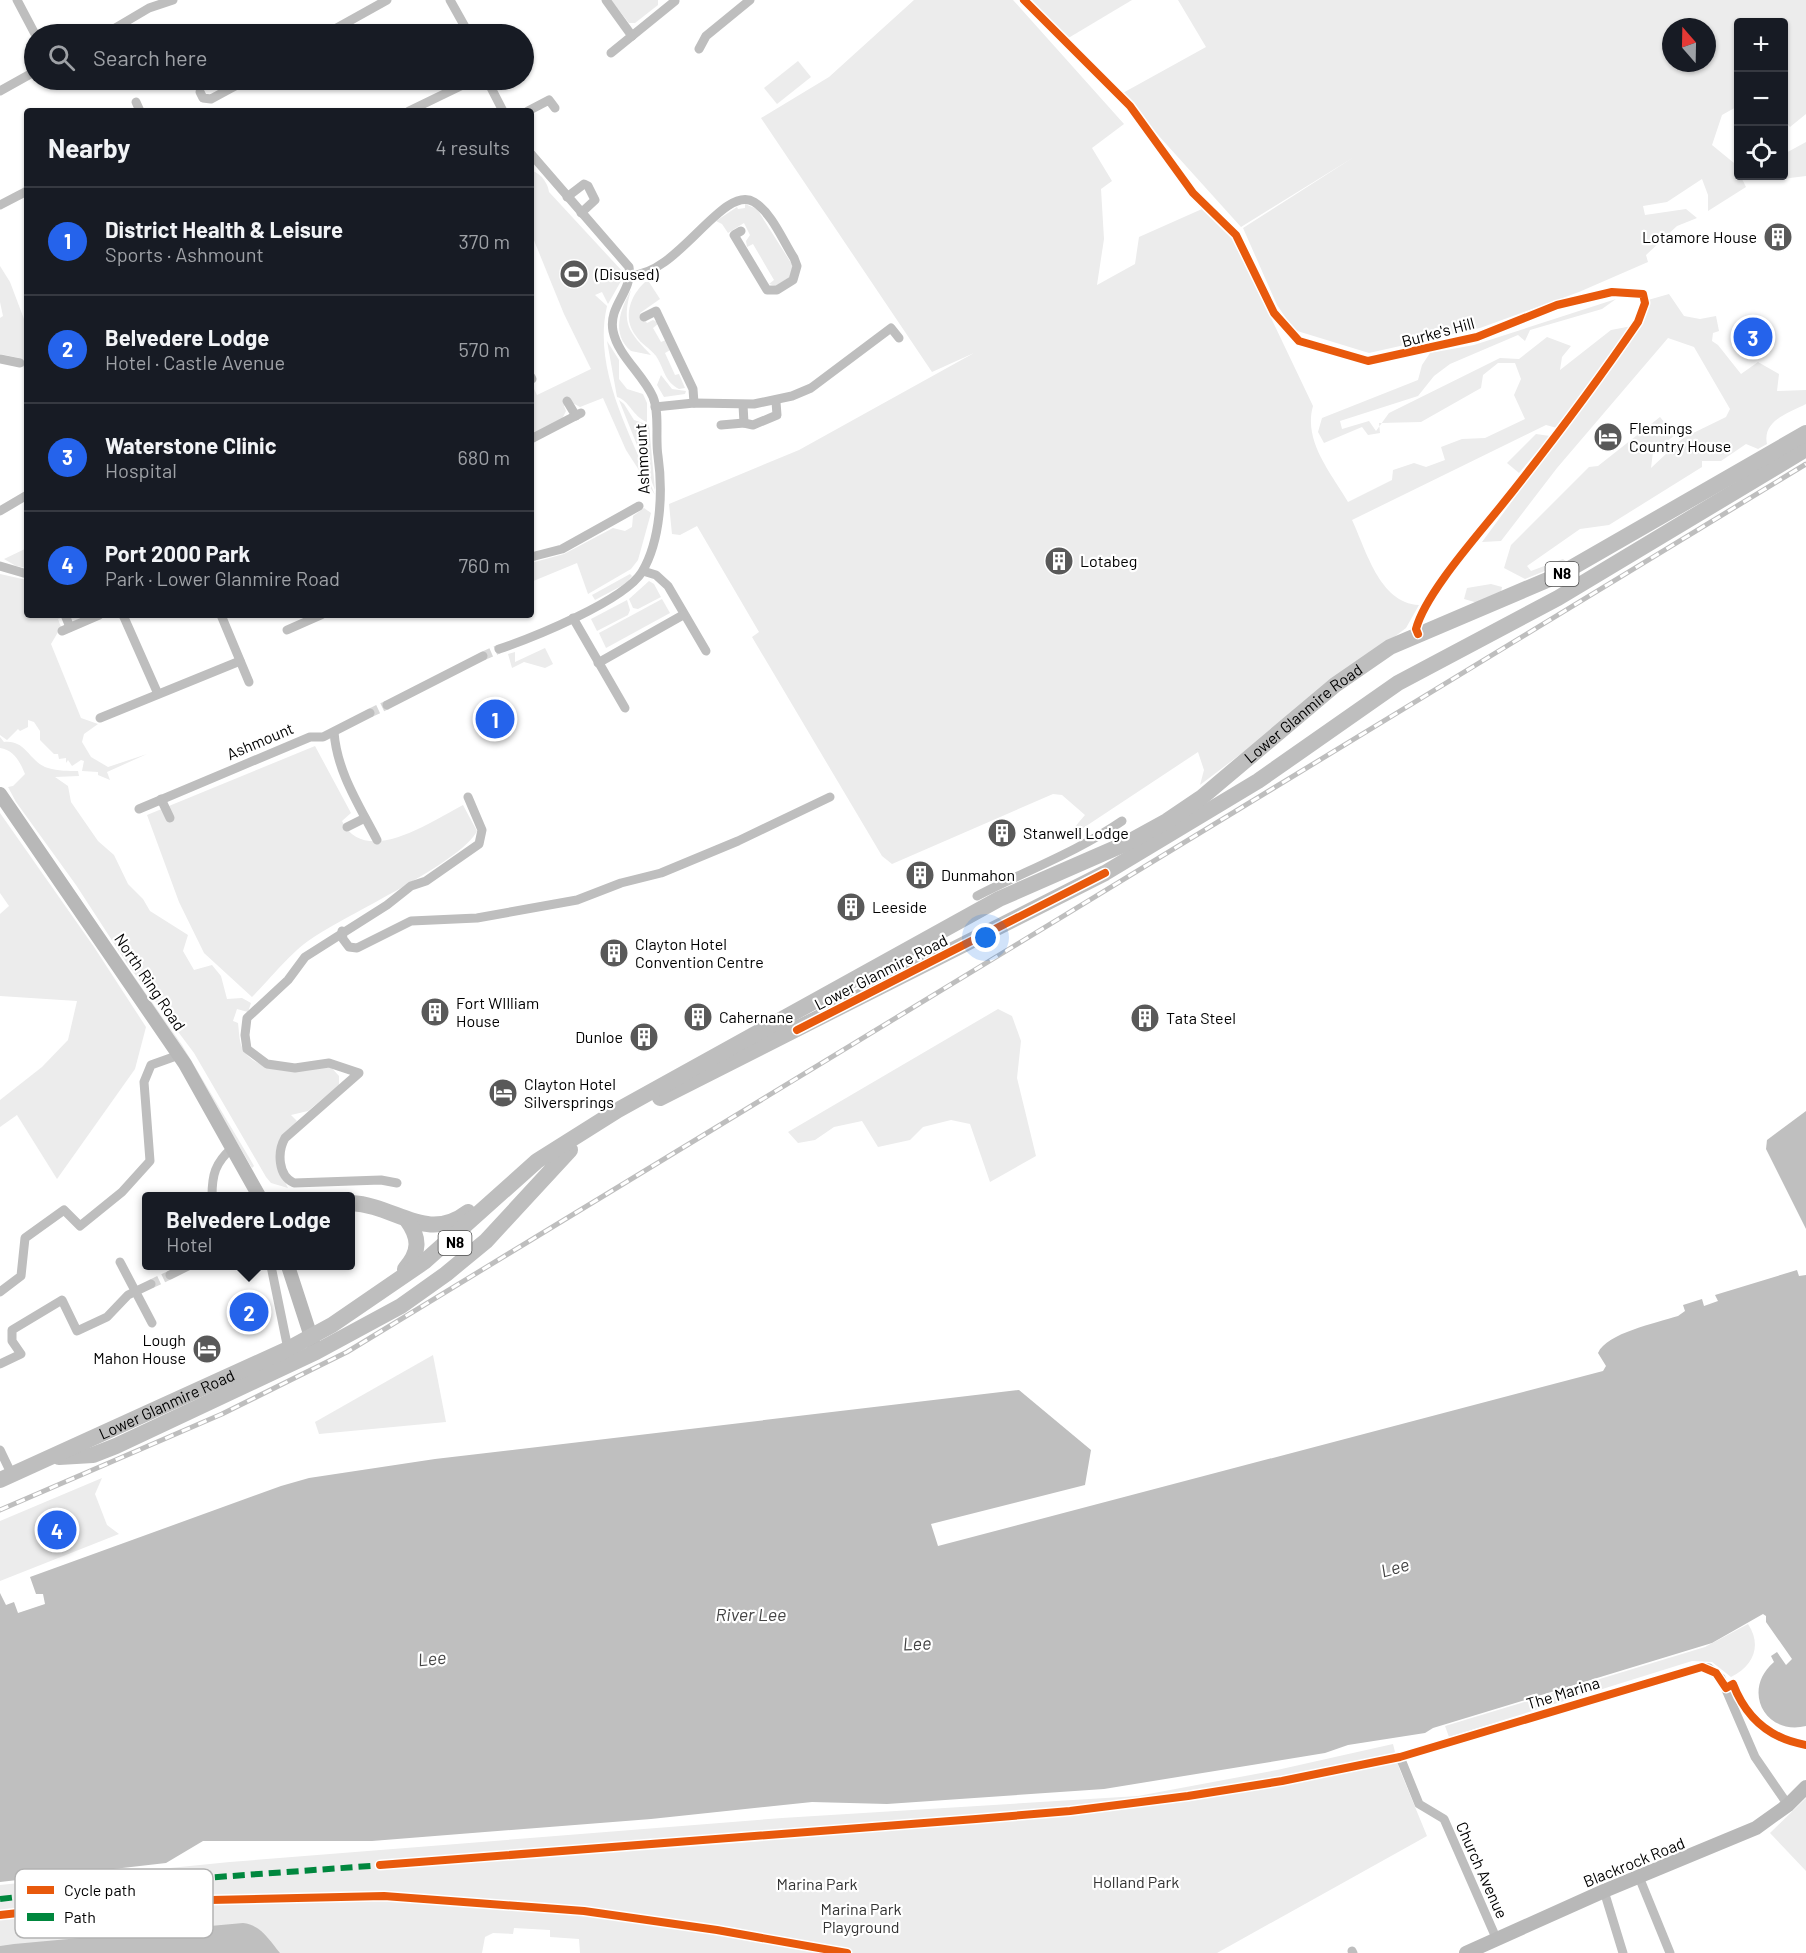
<!DOCTYPE html>
<meta charset="utf-8">
<style>
:root{--surface:#171b24;--page:#20242c;--text:#f1f3f6;--muted:#9ea1a6;--line:#363941;--accent:#2563eb}
body{margin:0;font-family:Barlow,sans-serif;background:var(--page);color:var(--text)}
.controls{position:absolute;right:18px;top:18px;display:grid;overflow:hidden;border-radius:6px;box-shadow:0 2px 4px #0004}
.controls button{width:54px;height:54px;display:grid;place-items:center;padding:0;border:0;border-bottom:2px solid var(--line);background:var(--surface);color:var(--text);font:30px sans-serif}
.compass{position:absolute;left:1662px;top:18px;width:54px;height:54px;border-radius:50%;background:var(--surface);box-shadow:0 2px 4px #0004;rotate:340deg}
.you{position:absolute;left:986px;top:938px;width:21px;height:21px;margin:-15px;border:4px solid #fff;border-radius:50%;background:#1a73e8;box-shadow:0 0 0 9px #1a73e833}
.badge{display:grid;place-items:center;width:39px;height:39px;border-radius:50%;background:var(--accent);color:#fff;font-size:20px;font-weight:700}
.pin{position:absolute;translate:-50% -50%;border:3px solid #fff;box-shadow:0 2px 6px #0006}
.popup{position:absolute;left:142px;top:1192px;width:213px;height:78px;box-sizing:border-box;display:grid;place-content:center;border-radius:6px;background:var(--surface);filter:drop-shadow(0 2px 4px #0005);font-size:20px;white-space:nowrap;color:var(--muted)}
.popup b{font-size:22px;color:var(--text)}
.popup::after{content:'';position:absolute;left:50%;top:100%;margin-left:-12px;border:12px solid transparent;border-top-color:var(--surface)}
.list{margin:0;padding:0;list-style:none}
h2{display:flex;justify-content:space-between;align-items:center;height:78px;margin:0;padding:0 24px;font-size:26px}
h2 small{font-size:20px;font-weight:400;color:var(--muted)}
.list li{display:grid;grid-template-columns:39px 1fr auto;gap:18px;align-items:center;box-sizing:border-box;height:108px;padding:0 24px;border-top:2px solid var(--line)}
.list b{display:block;font-size:22px;white-space:nowrap}
.list p{margin:0;font-size:20px;white-space:nowrap;color:var(--muted)}
.list em{font-size:20px;font-style:normal;color:var(--muted)}
.icon{flex:none;width:33px;height:33px;fill:none;stroke:currentColor;stroke-width:2;stroke-linecap:round;stroke-linejoin:round}
.map{position:relative;flex:none;width:1806px;height:1953px;overflow:hidden}
.search{position:absolute;background:var(--surface);box-shadow:0 2px 4px #0004;left:24px;top:24px;width:510px;height:66px;display:flex;align-items:center;gap:15px;box-sizing:border-box;padding:0 21px;border-radius:33px;color:var(--muted);font-size:22px}
.panel{position:absolute;background:var(--surface);box-shadow:0 2px 4px #0004;left:24px;top:108px;width:510px;height:510px;border-radius:6px}
.map>svg:first-child{display:block}
</style>
<div class="map">
<svg width="1806" height="1953" viewBox="0 0 1806 1953">
<rect width="100%" height="100%" fill="#fff"/>
<g fill="#ececec" fill-rule="evenodd">
<path d="M611 0H658V5L635 23H629Z"/>
<path d="M914 0H1013L1124 124 1092 148 1112 181 1101 189 1104 239 1097 285 1135 264 1139 237 1202 209 1232 236 1313 406C1303 441 1331 473 1348 502L1392 480 1393 470 1414 463 1426 467 1445 460 1441 447 1462 439 1485 438 1525 419 1514 395 1521 379 1515 363H1498L1483 375 1481 388 1421 422 1379 423 1380 433 1368 435 1362 427 1324 443 1318 432 1322 418 1418 380 1422 365 1430 353 1474 345 1616 299 1602 309 1530 330 1525 341 1518 335 1450 364 1434 376 1418 396 1340 421 1342 429 1369 421 1376 431 1389 413 1500 358 1519 359 1547 337 1571 346 1562 357 1560 370 1611 330 1632 326 1557 428 1546 425 1352 520C1366 549 1379 603 1419 605L1406 628 1200 785 1204 770 1198 752 1062 842 1085 815 1062 795 1053 794 892 864 882 856 752 637 759 632 697 526 680 535 672 534 669 504 799 450 974 353 932 372 761 118 829 77Z"/>
<path d="M1032 0H1132L1065 40Z"/>
<path d="M1178 0H1806V114L1790 127 1784 120V22H1738V106L1722 115 1712 145 1734 163 1746 187 1708 211V195L1702 179 1667 202 1643 206 1645 215 1686 209 1697 218 1677 226 1646 255 1648 262 1579 292 1480 328 1369 353 1294 330 1277 305 1243 228 1354 157 1241 227 1121 94 1206 47ZM1671 27H1707V63H1671Z"/>
<path d="M798 61 811 77 777 104 764 88Z"/>
<path d="M1806 142V176L1775 180 1774 176H1784V154Z"/>
<path d="M531 171C540 172 548 183 549 192L623 272 621 281 608 304 602 292 595 295 607 306C592 371 632 436 655 495L626 450 603 398 580 407 571 402 564 406 566 411 562 419 531 435V383L537 395 591 369 564 314 531 233Z"/>
<path d="M745 204 757 209 793 266 791 276 776 286 769 284 774 280 753 244 747 247 746 241 750 235 744 223 728 233 722 224 716 221 737 207 738 209 745 208Z"/>
<path d="M0 266 10 282 27 327V375L19 358 0 354V318L3 316 0 302Z"/>
<path d="M645 282H649L660 299 640 313 647 323 653 320 659 323 653 328 661 342 668 339 672 349 665 353 675 375 679 374 685 388 679 389C664 381 664 368 656 356 650 348 641 344 636 336 622 318 630 296 645 282Z"/>
<path d="M631 290C621 324 629 332 651 355L631 351C611 334 620 310 631 290Z"/>
<path d="M1669 294 1684 316 1700 319 1716 316 1719 331 1713 333 1712 341 1718 345 1741 374 1758 362 1779 374 1777 391 1806 390V404C1789 413 1762 420 1767 444L1758 449 1746 444 1721 461H1702V467L1609 525 1580 529 1527 566 1531 571 1563 559 1567 562 1525 579 1504 568 1511 545 1589 467 1598 466 1660 417 1675 435 1653 452 1651 468 1683 438 1726 417 1730 409 1694 347 1668 338 1557 468 1501 541 1482 542 1642 325 1648 300Z"/>
<path d="M607 341 619 360V379L627 389 643 394 647 403V422C633 417 629 400 617 397Z"/>
<path d="M661 375 672 389 686 391 685 394 664 397 657 385Z"/>
<path d="M619 400 624 404 634 420 649 425 655 490Z"/>
<path d="M1536 434 1550 436 1519 473 1507 463Z"/>
<path d="M644 508 651 513 638 560 631 569 588 594 577 563 531 582V563L564 554 613 528 625 531 632 527 633 516Z"/>
<path d="M27 548V568L16 566 4 559Z"/>
<path d="M0 574 27 580V615H89L74 621 66 616 58 619 61 627 51 644 81 718 98 724 84 734 82 742 91 757 108 767 147 754 107 772 110 780 98 775V772L82 771 84 761 81 760 72 766 68 760 66 763V758L59 759 58 754H54L40 740V731L34 722 28 720V727L20 731 18 729 7 740 0 735Z"/>
<path d="M630 574 632 576 625 584 595 600 592 595Z"/>
<path d="M649 581 654 584 661 597 638 609 633 608 629 599Z"/>
<path d="M1491 584 1502 587 1501 592 1478 603 1464 599 1467 588Z"/>
<path d="M662 599 670 613 606 648 599 633Z"/>
<path d="M627 600 630 610 628 615 597 631 591 619Z"/>
<path d="M545 648 553 664 545 668 524 662 512 668 508 654 515 652V662Z"/>
<path d="M0 737 4 742C26 739 30 763 48 768 58 771 69 771 78 771L79 776 55 777 68 786 71 802 98 841 114 855 128 884 143 899 150 911 188 935 183 951 194 970 212 965 221 976 227 999 242 998 251 1003 248 1012 237 1009 233 1021 238 1023C239 1030 239 1041 242 1047 257 1078 302 1067 330 1066L339 1076V1085L308 1111 291 1115 297 1121 279 1140V1169L288 1188 271 1183 266 1177 194 1053 128 965 76 885 16 802 8 787 13 786 25 774C20 762 14 750 0 748Z"/>
<path d="M315 746 351 813 342 821C365 868 432 821 463 805L477 831C462 862 346 915 311 939 291 952 270 979 252 997L204 953 179 902 147 815Z"/>
<path d="M17 809 182 1045 250 1159 254 1166 252 1168 222 1117Z"/>
<path d="M0 813 94 947 146 1027 135 1069 57 1179 17 1115 0 1127V1100L42 1067 68 1040 77 1001 0 996V914L9 906 0 893Z"/>
<path d="M998 1009 1012 1016 1021 1041 1017 1078 1036 1156 990 1182 970 1124 951 1120 923 1127 910 1140 878 1147 862 1121 834 1127 815 1140 798 1143 788 1132Z"/>
<path d="M433 1355 446 1422 319 1434 315 1422Z"/>
<path d="M102 1478 95 1494 107 1525 119 1534 0 1581V1521Z"/>
<path d="M1748 1624C1762 1645 1754 1666 1731 1677L1712 1662 1692 1661 1449 1737 1445 1726 1705 1647Z"/>
<path d="M1393 1744 1399 1768 1427 1836 1217 1953H580L579 1939 550 1937V1930L514 1928 513 1934 493 1933 485 1937 482 1953H0V1885L230 1862 782 1818 1138 1796 1277 1770Z"/>
<path d="M1806 1798V1871L1770 1833Z"/>
</g>
<g fill="#bfbfbf">
<path d="M1806 1111V1229L1766 1149 1767 1140Z"/>
<path d="M1797 1270 1799 1276 1806 1275V1726C1765 1736 1741 1690 1774 1662L1771 1656 1777 1652 1786 1665 1792 1659 1766 1622V1616L1763 1614 1712 1643 1433 1728 1425 1733 1348 1745 1325 1753 1104 1789 887 1804 812 1802 651 1819 372 1841H203L166 1863 0 1882V1593L6 1605 14 1602 18 1613 45 1604 43 1594H36L30 1577 281 1486 309 1478 435 1459 1019 1390 1091 1450 1085 1485 931 1524 938 1546 1603 1371 1606 1366 1598 1353C1607 1333 1656 1323 1678 1316L1685 1311 1683 1305 1702 1299 1704 1306 1718 1301 1715 1295Z"/>
<path d="M243 1923C261 1925 269 1940 280 1953H0V1946L14 1944Z"/>
</g>
<g fill="none" stroke-linecap="round" stroke-linejoin="round">
<g stroke="#d9d9d9" stroke-width="9" stroke-dasharray="9 4.5" stroke-linecap="butt">
<path d="M483 656 499 649"/>
<path d="M370 713 387 705"/>
<path d="M151 1284 170 1275"/>
</g>
<g stroke="#bebebe" stroke-width="9">
<path d="M17 0 35 34"/>
<path d="M450 0 469 34"/>
<path d="M606 0 632 36"/>
<path d="M1024 0 1130 106 1193 193 1236 235 1274 313 1299 341 1368 361 1477 337 1557 305 1612 292 1643 294 1645 303 1638 322C1595 385 1549 446 1501 506 1477 536 1425 594 1416 629L1418 634"/>
<path d="M105 34 149 8 173 0"/>
<path d="M326 34 387 0"/>
<path d="M699 49 706 36 750 0"/>
<path d="M611 53 675 1"/>
<path d="M487 80 503 111"/>
<path d="M0 91 34 72"/>
<path d="M200 92 203 98 211 99 246 80"/>
<path d="M136 102 140 111"/>
<path d="M409 111 473 80"/>
<path d="M528 111 549 100 555 108"/>
<path d="M567 197 584 184 588 186 595 200 581 213"/>
<path d="M0 205 27 191"/>
<path d="M630 275C677 277 723 183 754 202 772 213 783 241 794 258L797 266 793 280 777 290H767L734 235 741 231"/>
<path d="M644 317 656 311 693 389 694 403"/>
<path d="M0 359 20 363"/>
<path d="M531 377 532 379"/>
<path d="M567 401 576 416"/>
<path d="M743 405 744 423 753 425 777 415 776 402"/>
<path d="M655 407 694 403 754 404 792 396 811 388 891 328 899 338"/>
<path d="M721 425 744 423"/>
<path d="M531 439 581 413"/>
<path d="M0 511 27 495"/>
<path d="M531 557 562 549 639 506"/>
<path d="M0 566 27 574"/>
<path d="M643 571 656 575 668 586 706 651"/>
<path d="M65 615 70 627"/>
<path d="M123 615 158 694"/>
<path d="M221 615 249 682"/>
<path d="M573 618 625 708"/>
<path d="M287 630 321 615"/>
<path d="M62 631 99 615"/>
<path d="M499 649C532 638 624 601 642 572 661 540 663 491 658 456 655 438 660 414 653 397 643 374 618 356 613 331 608 305 633 292 629 267L531 154"/>
<path d="M598 663 683 615"/>
<path d="M387 705 483 656"/>
<path d="M100 718 240 661"/>
<path d="M334 732C337 772 359 805 377 840"/>
<path d="M161 799 170 818"/>
<path d="M139 809 310 737H323L370 713"/>
<path d="M347 827 365 818"/>
<path d="M977 896C1025 871 1077 852 1122 821"/>
<path d="M342 931 343 939 349 947 357 948 411 921 477 918 577 900 621 883 661 873 738 841 830 797"/>
<path d="M397 1183 381 1180 294 1183C278 1176 277 1152 285 1138L359 1073 329 1063 295 1068 267 1064 247 1049 245 1035 247 1018 288 980 305 957 387 905 411 886 426 881 479 844 482 830 468 797"/>
<path d="M212 1196C212 1175 215 1163 232 1148"/>
<path d="M120 1262 152 1323"/>
<path d="M271 1266 288 1349"/>
<path d="M170 1275 188 1266"/>
<path d="M0 1292 21 1276 25 1238 64 1210 80 1226 122 1192 150 1161 144 1082 151 1065 179 1055"/>
<path d="M0 1364 21 1354 12 1341V1330L62 1300 77 1331 107 1317 128 1295 151 1284"/>
<path d="M0 1450 12 1475"/>
<path d="M1639 1877 1670 1953"/>
<path d="M1604 1891 1623 1953"/>
<path d="M1497 1940 1444 1819 1419 1804 1400 1757 1702 1667 1709 1668 1721 1678 1755 1757 1788 1805"/>
<path d="M1352 1951 1353 1953"/>
</g>
<g stroke="#b8b8b8" stroke-width="14">
<path d="M0 794 185 1064 259 1196"/>
<path d="M288 1266 314 1346"/>
<path d="M1466 1953 1604 1891 1756 1828 1788 1805 1806 1787"/>
</g>
<g stroke="#bebebe" stroke-width="16">
<path d="M660 1098 1105 873 1258 781 1398 683 1558 598 1806 449"/>
<path d="M351 1203C396 1205 426 1244 468 1212"/>
<path d="M405 1269C420 1252 420 1238 407 1220"/>
<path d="M59 1457 93 1455 116 1446 316 1352 401 1306 446 1274 486 1241 570 1150"/>
<path id="s1" d="M0 1480 288 1349 332 1325 424 1262 537 1161 618 1110 999 899 1127 843 1167 821 1201 798 1335 685 1390 647 1559 575 1806 433"/>
</g>
<g stroke="#bebebe" stroke-width="5">
<path id="rail" d="M0 1510 222 1414 347 1352 1806 464"/>
</g>
<use href="#rail" stroke="#fff" stroke-width="3" stroke-dasharray="9" stroke-linecap="butt"/>
<path stroke="#00873e" stroke-width="6" stroke-dasharray="12 6" stroke-linecap="butt" d="M0 1899 148 1882 384 1865"/>
<g stroke="#fff" stroke-width="11">
<g id="cycleway">
<path d="M1024 0 1130 106 1193 193 1236 235 1274 313 1299 341 1368 361 1477 337 1557 305 1612 292 1643 294 1645 303 1638 322C1595 385 1549 446 1501 506 1477 536 1425 594 1416 629L1418 634"/>
<path d="M797 1030 1105 873"/>
<path d="M380 1865 976 1819 1070 1811 1188 1796 1282 1781 1400 1757 1702 1667 1716 1673 1726 1688 1733 1684C1746 1718 1771 1739 1806 1745"/>
<path d="M0 1915 118 1902 384 1896 584 1911 717 1930 847 1953"/>
</g>
</g>
<use href="#cycleway" stroke="#e8590c" stroke-width="8"/>
</g>
<defs>
<g id="building-disc" transform="scale(1.5)"><circle r="9.5" fill="#595959" stroke="#fff"/><path d="M-4-6H4V6H1V3H-1V6H-4ZM-2.5-4.3h1.7v1.8h-1.7ZM.8-4.3h1.7v1.8H.8ZM-2.5-1h1.7V.8h-1.7ZM.8-1h1.7V.8H.8Z" fill="#fff"/></g>
<g id="stadium-disc" transform="scale(1.5)"><circle r="9.5" fill="#595959" stroke="#fff"/><path d="M0-5a6.5 5 0 1 0 0 10a6.5 5 0 1 0 0-10ZM-3.5-1.8h7v3.6h-7Z" fill="#fff"/></g>
<g id="hotel-disc" transform="scale(1.5)"><circle r="9.5" fill="#595959" stroke="#fff"/><path d="M-6-4.5h1.5V1H6V5H4.5V3h-9V5H-6ZM-4 0a1.8 1.8 0 1 1 3.6 0ZM.5 0V-2.5h3Q6-2.5 6 0Z" fill="#fff"/></g>
</defs>
<g fill-rule="evenodd">
<use href="#building-disc" x="1778" y="237"/>
<use href="#stadium-disc" x="574" y="274"/>
<use href="#hotel-disc" x="1608" y="437"/>
<use href="#building-disc" x="1059" y="561"/>
<use href="#building-disc" x="1002" y="833"/>
<use href="#building-disc" x="920" y="875"/>
<use href="#building-disc" x="851" y="907"/>
<use href="#building-disc" x="614" y="953"/>
<use href="#building-disc" x="435" y="1012"/>
<use href="#building-disc" x="698" y="1017"/>
<use href="#building-disc" x="1145" y="1018"/>
<use href="#building-disc" x="644" y="1037"/>
<use href="#hotel-disc" x="503" y="1093"/>
<use href="#hotel-disc" x="207" y="1349"/>
</g>
<g text-anchor="middle" stroke-width="4.5" stroke-linejoin="round" paint-order="stroke">
<g fill="#fff" stroke="#4c4c4c" stroke-width="1.5">
<rect x="1545.5" y="562" width="33" height="24" rx="4.5"/>
<rect x="438.5" y="1231" width="33" height="24" rx="4.5"/>
</g>
<g font-size="15" font-weight="bold" fill="#000">
<text x="1562" y="579">N8</text>
<text x="455" y="1248">N8</text>
</g>
<g font-size="16" fill="#000" stroke="#fff" text-anchor="start">
<text x="1757" y="243" text-anchor="end">Lotamore House</text>
<text x="595" y="280">(Disused)</text>
<text x="1629" y="434">Flemings<tspan x="1629" dy="18">Country House</tspan></text>
<text x="1080" y="567">Lotabeg</text>
<text x="1023" y="839">Stanwell Lodge</text>
<text x="941" y="881">Dunmahon</text>
<text x="872" y="913">Leeside</text>
<text x="635" y="950">Clayton Hotel<tspan x="635" dy="18">Convention Centre</tspan></text>
<text x="456" y="1009">Fort WIlliam<tspan x="456" dy="18">House</tspan></text>
<text x="719" y="1023">Cahernane</text>
<text x="1166" y="1024">Tata Steel</text>
<text x="623" y="1043" text-anchor="end">Dunloe</text>
<text x="524" y="1090">Clayton Hotel<tspan x="524" dy="18">Silversprings</tspan></text>
<text x="186" y="1346" text-anchor="end">Lough<tspan x="186" dy="18">Mahon House</tspan></text>
</g>
<g font-size="16" fill="#000" stroke="#fff">
<text transform="translate(1438 332) rotate(-15)" y="6">Burke's Hill</text>
<text transform="translate(642 459) rotate(-93)" y="6">Ashmount</text>
<text dy="6" stroke="none"><textPath href="#s1" startOffset="1520">Lower Glanmire Road</textPath></text>
<text transform="translate(260 741) rotate(-23)" y="6">Ashmount</text>
<text transform="translate(881 972) rotate(-27)" y="6">Lower Glanmire Road</text>
<text transform="translate(150 982) rotate(56)" y="6">North Ring Road</text>
<text dy="6" stroke="none"><textPath href="#s1" startOffset="183">Lower Glanmire Road</textPath></text>
<text transform="translate(1563 1693) rotate(-17)" y="6">The Marina</text>
<text transform="translate(1634 1862) rotate(-22)" y="6">Blackrock Road</text>
<text transform="translate(1482 1870) rotate(66)" y="6">Church Avenue</text>
</g>
<g font-size="16" fill="#333" stroke="#fff">
<text x="1136" y="1888">Holland Park</text>
<text x="817" y="1890">Marina Park</text>
<text x="861" y="1915">Marina Park<tspan x="861" dy="18">Playground</tspan></text>
</g>
<g font-size="18" font-style="italic" fill="#444" stroke="#fff">
<text transform="translate(1395 1568) rotate(-16)" y="6">Lee</text>
<text x="751" y="1621">River Lee</text>
<text transform="translate(917 1644) rotate(-2)" y="6">Lee</text>
<text transform="translate(432 1659) rotate(-6)" y="6">Lee</text>
</g>
</g>
<rect x="15" y="1869" width="198" height="69" rx="9" fill="#fff" stroke="#b2b2b2" stroke-width="1.5"/>
<rect x="27" y="1886" width="27" height="8" fill="#e8590c"/>
<rect x="27" y="1913" width="27" height="8" fill="#00873e"/>
<g font-size="16" fill="#000">
<text x="64" y="1896">Cycle path</text>
<text x="64" y="1923">Path</text>
</g>
</svg>
<div class="controls">
<button>+</button>
<button>−</button>
<button><svg class="icon" aria-label="locate" viewBox="0 0 24 24"><circle cx="12" cy="12" r="6"/><path d="M12 2v4M12 18v4M2 12h4M18 12h4"/></svg></button>
</div>
<svg class="compass" viewBox="-18 -18 36 36"><path d="M0-13l5 13h-10z" fill="#e53935"/><path d="M0 13l5-13h-10z" fill="#9ea1a6"/></svg>
<div class="you"></div>
<div class="pin badge" style="left:495px;top:719px">1</div>
<div class="pin badge" style="left:249px;top:1312px">2</div>
<div class="popup"><b>Belvedere Lodge</b>Hotel</div>
<div class="pin badge" style="left:1753px;top:337px">3</div>
<div class="pin badge" style="left:57px;top:1530px">4</div>
<div class="search"><svg class="icon" aria-label="search" viewBox="0 0 24 24"><circle cx="10" cy="10" r="6"/><path d="M15 15l6 6"/></svg>Search here</div>
<section class="panel">
<h2>Nearby<small>4 results</small></h2>
<ul class="list">
<li><span class="badge">1</span><div><b>District Health &amp; Leisure</b><p>Sports · Ashmount</p></div><em>370 m</em></li>
<li><span class="badge">2</span><div><b>Belvedere Lodge</b><p>Hotel · Castle Avenue</p></div><em>570 m</em></li>
<li><span class="badge">3</span><div><b>Waterstone Clinic</b><p>Hospital</p></div><em>680 m</em></li>
<li><span class="badge">4</span><div><b>Port 2000 Park</b><p>Park · Lower Glanmire Road</p></div><em>760 m</em></li>
</ul>
</section>
</div>
